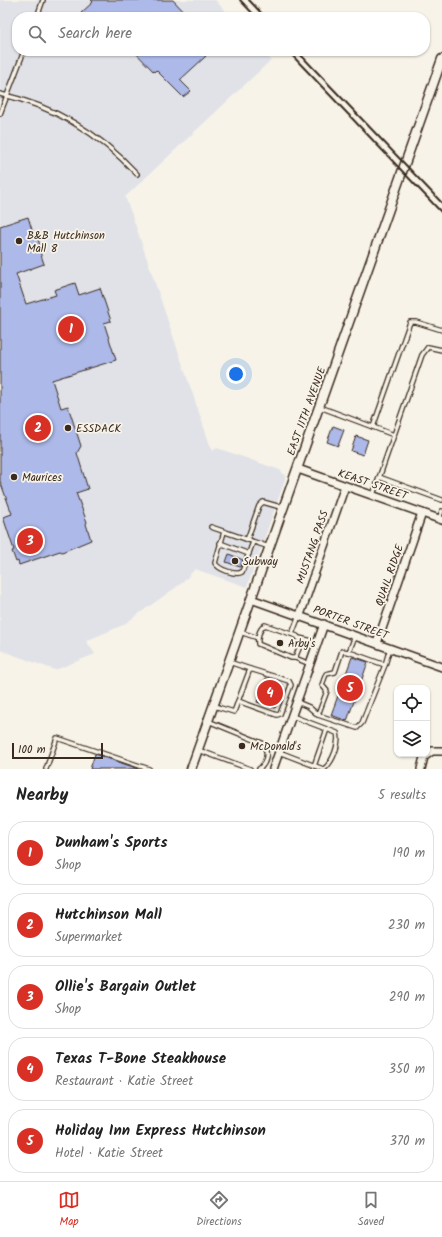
<!DOCTYPE html>
<meta charset="utf-8">
<style>
:root{--surface:#fff;--page:#f6f6f6;--text:#222;--muted:#767676;--line:#e0e0e0;--accent:#d93025}
body{margin:0;font-family:Kalam,sans-serif;background:var(--page);color:var(--text)}
.controls{position:absolute;right:12px;bottom:12px;display:grid;overflow:hidden;border-radius:8px;box-shadow:0 1px 3px #0004}
.controls button{width:36px;height:36px;display:grid;place-items:center;padding:0;border:0;border-bottom:1px solid var(--line);background:var(--surface);color:var(--text);font:20px sans-serif}
.scale{position:absolute;left:12px;bottom:10px;width:91px;box-sizing:border-box;padding-left:4px;border:2px solid #3b2a1e;border-top:0;font-size:11px;line-height:14px;white-space:nowrap;color:#3b2a1e;-webkit-text-stroke:3px #f7f3e8;paint-order:stroke}
.you{position:absolute;left:236px;top:374px;width:14px;height:14px;margin:-10px;border:3px solid #fff;border-radius:50%;background:#1a73e8;box-shadow:0 0 0 6px #1a73e833}
.badge{display:grid;place-items:center;width:26px;height:26px;border-radius:50%;background:var(--accent);color:#fff;font-size:13px;font-weight:700}
.pin{position:absolute;translate:-50% -50%;border:2px solid #fff;box-shadow:0 1px 4px #0006}
.list{margin:0;padding:0;list-style:none}
h2{display:flex;justify-content:space-between;align-items:center;height:52px;margin:0;padding:0 16px;font-size:17px}
h2 small{font-size:13px;font-weight:400;color:var(--muted)}
.list li{display:grid;grid-template-columns:26px 1fr auto;gap:12px;align-items:center;box-sizing:border-box;height:64px;margin:0 8px 8px;padding:0 8px;border:1px solid var(--line);border-radius:16px}
.list b{display:block;font-size:15px;white-space:nowrap}
.list p{margin:0;font-size:13px;white-space:nowrap;color:var(--muted)}
.list em{font-size:13px;font-style:normal;color:var(--muted)}
.icon{flex:none;width:22px;height:22px;fill:none;stroke:currentColor;stroke-width:2;stroke-linecap:round;stroke-linejoin:round}
.map{position:relative;flex:none;width:442px;height:769px;overflow:hidden}
.search{position:absolute;background:var(--surface);box-shadow:0 1px 3px #0004;left:12px;right:12px;top:12px;height:44px;display:flex;align-items:center;gap:10px;box-sizing:border-box;padding:0 14px;border-radius:16px;color:var(--muted);font-size:15px}
.sheet{height:412px;background:var(--surface)}
nav{display:flex;justify-content:space-around;align-items:center;box-sizing:border-box;height:56px;border-top:1px solid var(--line);background:var(--surface);font-size:11px;color:var(--muted)}
nav a{display:grid;justify-items:center;gap:2px}
nav .on{color:var(--accent)}
.map>svg:first-child{display:block}
</style>
<div class="map">
<svg width="442" height="769" viewBox="0 0 442 769">
<rect width="100%" height="100%" fill="#f7f3e8"/>
<filter id="ink" filterUnits="userSpaceOnUse"><feTurbulence type="fractalNoise" baseFrequency=".025" numOctaves="2"/><feDisplacementMap in="SourceGraphic" scale="8" xChannelSelector="R" yChannelSelector="G"/><feConvolveMatrix kernelMatrix="1 2 1 2 8 2 1 2 1" color-interpolation-filters="sRGB"/></filter>
<g filter="url(#ink)">
<path fill="#e0e2e8" d="M0 0H215L231 17H17V51H263L271 60 125 197 132 215 212 451 217 448 280 470 285 476V480L247 587 195 569 182 583 123 625 86 641 95 654 55 670 0 650Z"/>
<g fill="#acb9e9" stroke="#3b2a1e">
<path d="M91 0H173L189 17H85L81 13 93 2Z"/>
<path d="M134 51H201L206 56 180 80 191 91 183 97 156 70 154 72Z"/>
<path d="M28 217 33 233 36 232 41 249H39L44 264 16 274 26 304 56 295 54 290 75 283 79 295 100 288 111 321 104 323 116 360 52 380 61 408 68 406 81 446 77 453 88 489 76 493 87 522 86 524 91 540 62 552 60 551 19 565 18 561 16 562 12 551 14 550 3 517 12 514 0 481V226Z"/>
<path d="M333 426 344 430 338 446 327 442Z"/>
<path d="M356 436 368 440 363 455 351 451Z"/>
<path d="M229 554 243 560 240 567 226 562Z"/>
<path d="M352 657 368 662 347 721 331 715Z"/>
<path d="M266 678 283 685 275 708 257 702Z"/>
<path d="M95 754 139 769H90Z"/>
</g>
<g fill="none" stroke-linecap="round" stroke-linejoin="round">
<g stroke="#3b2a1e" stroke-width="6">
<g id="service">
<path d="M37 17 43 0"/>
<path d="M0 94C54 106 100 134 137 174"/>
<path d="M0 114 24 51"/>
<path d="M320 407 394 435"/>
<path d="M373 427 410 322H416L442 330"/>
<path d="M379 477 442 500"/>
<path d="M373 495 422 355 428 347 442 350"/>
<path d="M439 519 442 511"/>
<path d="M211 527 269 547"/>
<path d="M224 532 215 563C218 569 236 576 242 572L253 542"/>
<path d="M247 540 259 506 263 502 284 508"/>
<path d="M220 543 249 554"/>
<path d="M265 625 297 636 300 640V646L295 658H291L258 644C257 638 259 629 265 625Z"/>
<path d="M240 632 258 638"/>
<path d="M292 634 299 616"/>
<path d="M355 636 349 652 385 665 390 648"/>
<path d="M299 638 317 642"/>
<path d="M295 658 310 664"/>
<path d="M238 701 277 715 280 714 291 685 289 681 250 669"/>
<path d="M297 702 309 707 318 715 357 728 362 723 385 665"/>
<path d="M214 706 234 712 250 669 229 662"/>
<path d="M318 715 327 691 322 685 326 674 335 672 342 651 349 652"/>
<path d="M292 716 337 733C340 743 333 762 324 769"/>
<path d="M208 721 262 743C269 751 267 763 259 769"/>
<path d="M198 750 250 769"/>
<path d="M279 752 323 769"/>
<path d="M314 766 327 729"/>
<path d="M46 769 57 738 149 769"/>
</g>
</g>
<g stroke="#3b2a1e" stroke-width="10">
<g id="minor">
<path d="M298 469 442 520"/>
<path d="M251 599 442 667"/>
<path d="M300 615 345 486"/>
<path d="M377 643 422 513"/>
<path d="M273 769 324 624"/>
<path d="M421 769 424 757 432 751H442"/>
</g>
</g>
<g stroke="#3b2a1e" stroke-width="11">
<path id="tertiary" d="M191 769 442 59"/>
</g>
<use href="#service" stroke="#f7f3e8" stroke-width="3.5"/>
<use href="#minor" stroke="#f7f3e8" stroke-width="7"/>
<use href="#tertiary" stroke="#f7f3e8" stroke-width="8"/>
<g stroke="#3b2a1e" stroke-width="2">
<path d="M240 0 256 17"/>
<path d="M249 0 265 17"/>
<path d="M288 51 442 213"/>
<path d="M297 51 442 203"/>
</g>
</g>
</g>
<g fill="#3b2a1e" stroke="#f7f3e8" stroke-width="1.5">
<circle cx="19" cy="241" r="4"/>
<circle cx="68" cy="428" r="4"/>
<circle cx="14" cy="477" r="4"/>
<circle cx="235" cy="561" r="4"/>
<circle cx="280" cy="643" r="4"/>
<circle cx="242" cy="746" r="4"/>
</g>
<g text-anchor="middle" stroke-width="3.5" stroke-linejoin="round" paint-order="stroke">
<g font-size="11" fill="#3b2a1e" stroke="#f7f3e8" text-anchor="start">
<text x="27" y="239">B&amp;B Hutchinson<tspan x="27" dy="13">Mall 8</tspan></text>
<text x="76" y="432">ESSDACK</text>
<text x="22" y="481">Maurices</text>
<text x="243" y="565">Subway</text>
<text x="288" y="647">Arby's</text>
<text x="250" y="750">McDonald's</text>
</g>
<g font-size="11" fill="#3b2a1e" stroke="#f7f3e8">
<text transform="translate(306 411) rotate(-70)" y="4">EAST 11TH AVENUE</text>
<text transform="translate(373 484) rotate(19)" y="4">KEAST STREET</text>
<text transform="translate(312 547) rotate(-71)" y="4">MUSTANG PASS</text>
<text transform="translate(389 575) rotate(-71)" y="4">QUAIL RIDGE</text>
<text transform="translate(351 622) rotate(20)" y="4">PORTER STREET</text>
</g>
</g>
</svg>
<div class="controls">
<button><svg class="icon" aria-label="locate" viewBox="0 0 24 24"><circle cx="12" cy="12" r="6"/><path d="M12 2v4M12 18v4M2 12h4M18 12h4"/></svg></button>
<button><svg class="icon" aria-label="layers" viewBox="0 0 24 24"><path d="M12 4l9 5-9 5-9-5zM3 14l9 5 9-5"/></svg></button>
</div>
<div class="scale">100 m</div>
<div class="you"></div>
<div class="pin badge" style="left:71px;top:329px">1</div>
<div class="pin badge" style="left:38px;top:428px">2</div>
<div class="pin badge" style="left:30px;top:541px">3</div>
<div class="pin badge" style="left:270px;top:693px">4</div>
<div class="pin badge" style="left:350px;top:688px">5</div>
<div class="search"><svg class="icon" aria-label="search" viewBox="0 0 24 24"><circle cx="10" cy="10" r="6"/><path d="M15 15l6 6"/></svg>Search here</div>
</div>
<section class="sheet">
<h2>Nearby<small>5 results</small></h2>
<ul class="list">
<li><span class="badge">1</span><div><b>Dunham's Sports</b><p>Shop</p></div><em>190 m</em></li>
<li><span class="badge">2</span><div><b>Hutchinson Mall</b><p>Supermarket</p></div><em>230 m</em></li>
<li><span class="badge">3</span><div><b>Ollie's Bargain Outlet</b><p>Shop</p></div><em>290 m</em></li>
<li><span class="badge">4</span><div><b>Texas T-Bone Steakhouse</b><p>Restaurant · Katie Street</p></div><em>350 m</em></li>
<li><span class="badge">5</span><div><b>Holiday Inn Express Hutchinson</b><p>Hotel · Katie Street</p></div><em>370 m</em></li>
</ul>
</section>
<nav>
<a class="on"><svg class="icon" aria-label="map" viewBox="0 0 24 24"><path d="M3 6l6-2 6 2 6-2v14l-6 2-6-2-6 2zM9 4v14M15 6v14"/></svg>Map</a>
<a><svg class="icon" aria-label="directions" viewBox="0 0 24 24"><path d="M12 3l9 9-9 9-9-9zM9 14v-3h6M13 9l2 2-2 2"/></svg>Directions</a>
<a><svg class="icon" aria-label="saved" viewBox="0 0 24 24"><path d="M7 4h10v16l-5-4-5 4z"/></svg>Saved</a>
</nav>
